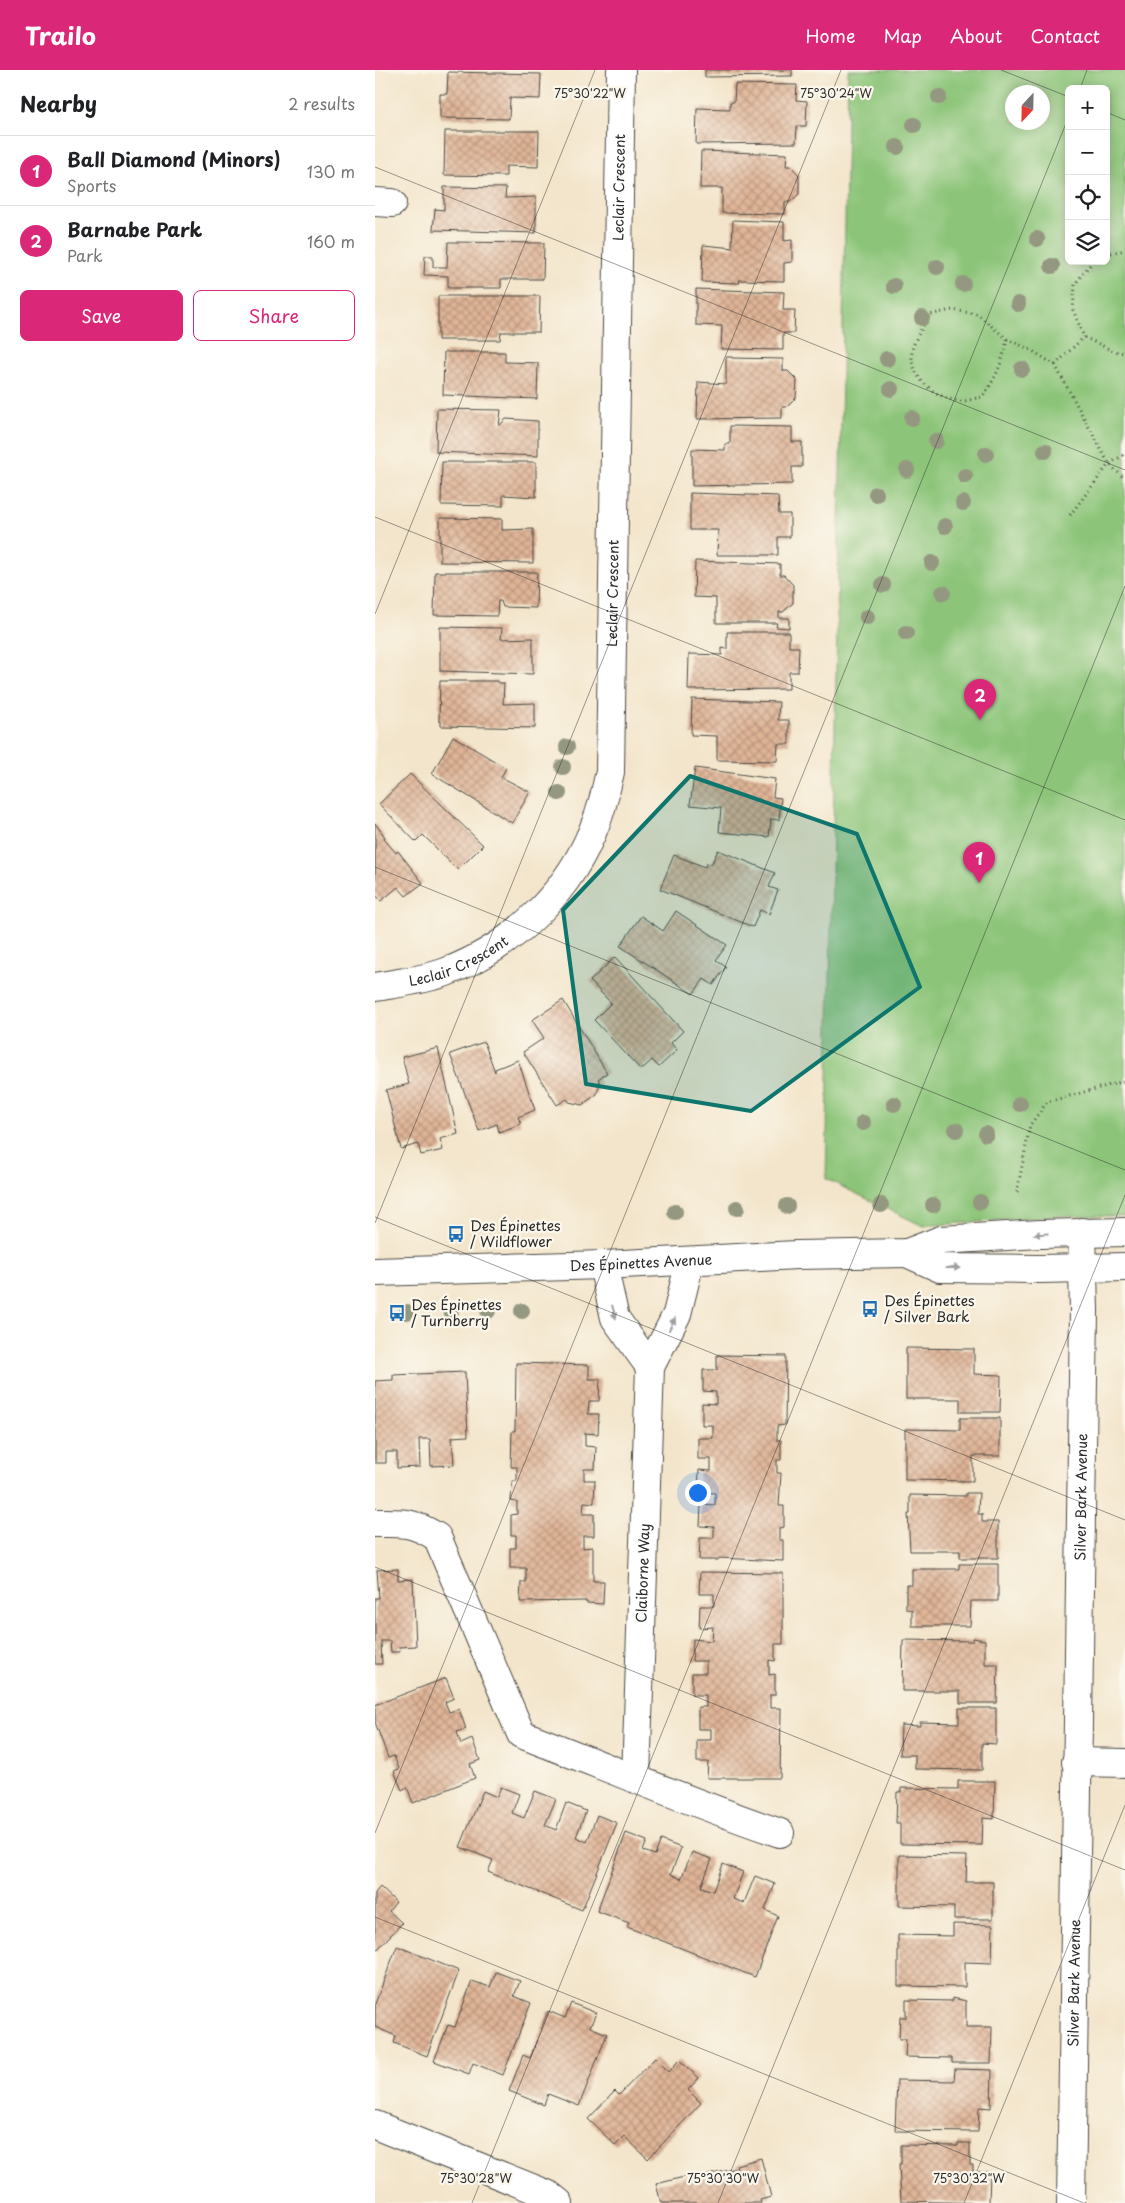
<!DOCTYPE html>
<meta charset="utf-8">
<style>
:root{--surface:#fff;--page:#f2f2f2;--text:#202124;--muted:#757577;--line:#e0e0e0;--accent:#db2777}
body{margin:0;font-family:"Playpen Sans",sans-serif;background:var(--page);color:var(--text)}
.controls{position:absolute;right:15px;top:15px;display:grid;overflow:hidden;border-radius:8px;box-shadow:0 2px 12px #0003}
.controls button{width:45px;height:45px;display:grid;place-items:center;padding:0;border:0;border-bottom:1px solid var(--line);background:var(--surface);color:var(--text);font:25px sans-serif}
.compass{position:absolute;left:630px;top:15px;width:45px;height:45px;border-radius:50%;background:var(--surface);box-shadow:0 2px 12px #0003;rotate:202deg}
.you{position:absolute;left:322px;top:1422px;width:18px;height:18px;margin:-12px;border:4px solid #fff;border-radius:50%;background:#1a73e8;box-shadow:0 0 0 8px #1a73e833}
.badge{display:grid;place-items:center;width:32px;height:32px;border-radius:50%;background:var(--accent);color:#fff;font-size:16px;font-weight:700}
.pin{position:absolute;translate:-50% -41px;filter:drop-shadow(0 1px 2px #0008)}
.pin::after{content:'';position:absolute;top:26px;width:18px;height:15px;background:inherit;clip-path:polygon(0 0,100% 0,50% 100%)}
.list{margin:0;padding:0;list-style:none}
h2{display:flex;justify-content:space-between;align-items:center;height:65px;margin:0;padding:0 20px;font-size:21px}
h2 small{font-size:16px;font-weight:400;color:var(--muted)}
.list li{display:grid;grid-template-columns:32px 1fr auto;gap:15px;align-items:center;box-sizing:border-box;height:70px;padding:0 20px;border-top:1px solid var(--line)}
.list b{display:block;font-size:19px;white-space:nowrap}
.list p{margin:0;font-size:16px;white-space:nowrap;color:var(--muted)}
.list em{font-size:16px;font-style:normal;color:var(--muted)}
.actions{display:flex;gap:10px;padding:15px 20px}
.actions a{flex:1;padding:11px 0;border:1px solid var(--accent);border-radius:8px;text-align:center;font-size:18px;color:var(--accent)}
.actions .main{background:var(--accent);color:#fff}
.icon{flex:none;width:28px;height:28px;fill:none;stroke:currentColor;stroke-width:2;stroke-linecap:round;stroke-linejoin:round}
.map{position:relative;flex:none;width:750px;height:2133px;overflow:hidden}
header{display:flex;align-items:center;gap:30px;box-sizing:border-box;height:70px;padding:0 25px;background:var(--accent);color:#fff}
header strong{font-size:24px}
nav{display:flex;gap:28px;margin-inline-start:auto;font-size:18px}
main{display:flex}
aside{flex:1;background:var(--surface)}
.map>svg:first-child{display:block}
</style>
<header>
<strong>Trailo</strong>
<nav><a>Home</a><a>Map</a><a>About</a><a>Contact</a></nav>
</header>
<main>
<aside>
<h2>Nearby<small>2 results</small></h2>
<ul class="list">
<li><span class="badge">1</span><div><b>Ball Diamond (Minors)</b><p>Sports</p></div><em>130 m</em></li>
<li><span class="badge">2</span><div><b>Barnabe Park</b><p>Park</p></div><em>160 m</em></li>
</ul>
<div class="actions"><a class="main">Save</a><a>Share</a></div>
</aside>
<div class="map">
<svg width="750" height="2133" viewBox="0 0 750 2133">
<defs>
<pattern id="building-cross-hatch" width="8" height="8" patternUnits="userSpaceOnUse" patternTransform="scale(1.25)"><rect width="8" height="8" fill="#e0b597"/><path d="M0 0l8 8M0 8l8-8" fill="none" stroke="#b6937b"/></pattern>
</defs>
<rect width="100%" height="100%" fill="#fbf7ec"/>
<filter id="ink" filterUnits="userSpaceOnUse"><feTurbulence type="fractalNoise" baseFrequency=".02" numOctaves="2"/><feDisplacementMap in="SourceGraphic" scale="10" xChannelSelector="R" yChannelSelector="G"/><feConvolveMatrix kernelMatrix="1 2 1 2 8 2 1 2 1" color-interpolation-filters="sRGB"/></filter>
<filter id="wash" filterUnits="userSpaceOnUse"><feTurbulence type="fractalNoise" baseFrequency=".0096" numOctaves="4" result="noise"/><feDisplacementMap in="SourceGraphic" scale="20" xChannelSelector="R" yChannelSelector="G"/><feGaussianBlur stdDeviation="1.12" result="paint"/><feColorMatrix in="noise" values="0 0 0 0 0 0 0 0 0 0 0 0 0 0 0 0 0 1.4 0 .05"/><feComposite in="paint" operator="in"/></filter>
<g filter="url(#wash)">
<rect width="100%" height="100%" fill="#f3e5cb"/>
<path fill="#8cc579" stroke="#5c7852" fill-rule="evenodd" d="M473 0H750V1146H686L548 1156 451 1109ZM694 19H731V191H694ZM638 22H668V52H638Z"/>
<g id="blocks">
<g fill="url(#building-cross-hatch)">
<path d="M330 0H417V6L330 7Z"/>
<path d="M73 2 166 4 165 29 135 28 134 49 65 48V24H72Z"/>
<path d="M360 14 422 15 421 30 432 31 431 56H422L421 73 321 74 322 38 355 39V32H359Z"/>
<path d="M70 61H164L163 97 131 96V106L69 105Z"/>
<path d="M326 81 412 84 411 96H416L424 105V124L415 132H410V144L347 143V118H325Z"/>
<path d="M69 117 131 118 130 128 161 127V163L58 160 60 139 69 140Z"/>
<path d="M358 150 409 152V171L417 170V192L409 193V211L364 210 365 213 327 212 328 175 359 178 357 176Z"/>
<path d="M73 172 169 173 168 209H126V218H73V206L49 205 50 186H58V197H72Z"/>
<path d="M321 219 409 222 408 240H420L419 263H408V280L346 279 347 256 321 255Z"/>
<path d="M63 226H165L164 262H126L125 270H63Z"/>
<path d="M69 282H130V292L163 293 162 329 68 325Z"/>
<path d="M351 287H357V288L408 289V301H413L422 310 421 328 412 337H407V348L322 349 323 312 351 314Z"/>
<path d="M62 339 126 340 124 356 131 349 163 351V386L61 382Z"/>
<path d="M355 356 417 357V372H427V397H417V414L317 416V379L350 380V374H355Z"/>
<path d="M67 392H161V427L128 425V436L66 435Z"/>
<path d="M315 423 403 426 404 444H415V467H403V485H342L343 460H315Z"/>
<path d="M65 448 127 449V460L158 459V493L65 492Z"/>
<path d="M320 491 405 494V505H409L418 515V533L408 542H404V548H414V558L401 557 402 553H341V528L319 527Z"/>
<path d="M60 502H162L161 538 128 537 126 531H123L122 546 59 545Z"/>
<path d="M65 557 127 558 126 569 158 568V604L65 601Z"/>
<path d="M352 562H414V577H424L423 602H414V619L313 620 314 584 347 585V578L352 579Z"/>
<path d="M65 611H122L123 613H129L128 634 160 633V658L66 656V651H64Z"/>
<path d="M317 629 404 632 403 650H414V674H403L402 691 342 690V666L316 665Z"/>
<path d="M78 666 131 698 126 707 155 722 137 753 57 704Z"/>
<path d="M320 698 400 709 398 727 406 728 404 750 396 749 394 767 344 762 346 738 315 735Z"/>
<path d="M35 704 108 775 83 800 48 765 41 772 4 734Z"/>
<path d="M0 753 10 767 9 769 21 783 23 781 48 813 31 826 23 817 6 831 0 824Z"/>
<path d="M343 780 400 803 394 817 403 820 394 844 385 840 378 857 285 819 299 785 330 797 332 793 336 795Z"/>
<path d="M301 841 352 875 341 890 351 897 338 915 329 909 318 924 245 876 266 846 288 861Z"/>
<path d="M240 887 308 961 296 973 302 980 284 997 277 990 266 1000 219 950 236 933 215 911Z"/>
<path d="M188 930 232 1003 223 1009 225 1012 222 1024 207 1035 194 1032 192 1029 182 1035 148 982 169 968 157 950Z"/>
<path d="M109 972 120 1002V999L143 990 160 1040 143 1047 146 1054 124 1062 122 1054 104 1061 75 984Z"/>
<path d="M63 978 83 1064 65 1069 68 1080 46 1085 43 1074 26 1079 11 1020 34 1014 27 987Z"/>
<path d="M531 1278 599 1279V1304L626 1305 625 1342H585V1329H531Z"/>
<path d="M342 1285 411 1286 410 1355 402 1356V1370H406V1390H402V1403H406L404 1436H409V1457L404 1458V1470H408V1491L344 1488 343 1490H324L325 1468H339V1457L325 1456 326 1434 340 1435V1423L323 1422 324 1400 336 1401V1389H323V1368H338V1355H327V1333L341 1334V1322L328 1321V1300H342Z"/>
<path d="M141 1293 214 1295V1309H225L224 1331H214L213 1344H224L223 1364 210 1363V1376L221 1377 220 1399H209V1410H220L219 1433 209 1432 208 1444H219V1466H208V1478L218 1477V1511H229L228 1534 211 1533V1531L145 1532 146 1512H151V1498H135V1478H141V1465H136V1445L142 1444V1432L136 1431 137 1411H142V1397H136L137 1361H140Z"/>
<path d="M90 1302 93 1366 77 1367 79 1395 56 1396 55 1369H44L45 1397 22 1398V1382H11V1393H0V1311L18 1310V1305Z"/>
<path d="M585 1348H625V1386H598V1411L530 1410V1359L585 1360Z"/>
<path d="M591 1423H604L603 1444H607V1452H623V1488H585V1481H535L533 1444H535V1425L591 1426Z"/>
<path d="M584 1494H623V1531H596L595 1556H537V1540L531 1539V1515H537V1499H584Z"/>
<path d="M23 1499V1510L38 1509 41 1576 24 1577 25 1582H16L15 1571H6L7 1594H0V1528H4L2 1500Z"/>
<path d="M325 1502 408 1503V1574H400V1591L394 1590V1605L400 1604V1625H395V1638H406L405 1708H332L333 1692H322V1670H336V1659H323V1637H331V1625H317V1603H331V1591H317L318 1569 337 1571 338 1557 324 1558 325 1536H339V1524H324Z"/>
<path d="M598 1568 610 1570V1594H623L622 1633H585V1621H527L528 1570 598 1571Z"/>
<path d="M71 1608 79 1628 70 1632 74 1642 84 1639 91 1659 82 1662 86 1674 97 1669 105 1690 95 1694 100 1708 38 1733 32 1717 27 1720 19 1701 24 1699 19 1686 13 1688 0 1652V1635Z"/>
<path d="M584 1638H621V1674L607 1673V1700L540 1699V1685H525L526 1655 545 1656V1652L584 1653Z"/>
<path d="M583 1711H620L619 1749 608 1748 607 1775 525 1774V1753H521L522 1722H526V1718L583 1719Z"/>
<path d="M126 1717 144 1724 137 1743 149 1748 160 1721 181 1729 170 1755 181 1760 191 1733 211 1741 201 1767 212 1772 222 1745 242 1753 207 1840 113 1802 118 1790 85 1777 108 1721 122 1727Z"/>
<path d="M251 1763 272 1771 268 1781 280 1785 286 1770 306 1778 296 1804 306 1809 317 1782 337 1789 326 1817 338 1821 348 1794 368 1802 358 1829 369 1833 380 1806 400 1814 390 1840 403 1846 380 1907 252 1857 254 1853 222 1841Z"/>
<path d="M524 1785 592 1786 591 1812H618V1849H579V1837L524 1836Z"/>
<path d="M5 1817 21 1832 14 1841 27 1853 0 1882V1823Z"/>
<path d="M578 1854 618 1855 617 1893 590 1892V1917L523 1916V1865L578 1866Z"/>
<path d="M22 1876 84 1901 52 1986 19 1973 21 1966 0 1957V1934Z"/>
<path d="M121 1902 145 1911 139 1926 156 1933 128 2005 98 1993 94 2004 59 1991 73 1955 80 1957 97 1911 115 1917Z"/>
<path d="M578 1928 591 1931V1957H617L616 1993H577V1988L530 1987 531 1969H524L525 1947H531V1930L578 1931Z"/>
<path d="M196 1933 221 1943 215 1957 232 1964 204 2036 173 2024 169 2035 134 2021 148 1985 155 1988 173 1941 190 1948Z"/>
<path d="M280 1988 294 2002 304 1990 324 2008 313 2020 326 2033 273 2089 249 2066 240 2075 213 2049 240 2021 244 2025Z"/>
<path d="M580 1999 617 2000 616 2038 604 2037 603 2062 520 2061 522 2010 579 2011Z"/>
<path d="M583 2073H595V2095H598V2102H615L614 2133 526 2131 524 2094H526V2075L583 2076Z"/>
<path d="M386 2088 396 2127 385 2130 386 2133H286L281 2114 317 2105 322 2108 362 2098 361 2095Z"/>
</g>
</g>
</g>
<g filter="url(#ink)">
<use href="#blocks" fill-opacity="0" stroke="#494743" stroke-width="1"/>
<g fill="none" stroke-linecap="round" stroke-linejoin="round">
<g stroke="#494743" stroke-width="30">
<g id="minor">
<path d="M0 132 17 133"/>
<path id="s1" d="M0 917C23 913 49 910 71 902 140 876 197 820 222 750 228 735 231 718 235 702L246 0"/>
<path d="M532 1183 565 1198 666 1199 750 1197"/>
<path d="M228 1195 240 1248 275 1297"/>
<path id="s2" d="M0 1202 228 1195 422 1185 532 1183 566 1170 665 1164 750 1162"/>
<path d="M0 1453C29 1453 36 1451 62 1467L146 1664C232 1697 317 1733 405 1763"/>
<path d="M701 1692 750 1693"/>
<path id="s3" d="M261 1708 275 1297 302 1244 315 1191"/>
<path d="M0 2055 174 2125 184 2133"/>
<path id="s4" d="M696 2133 709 1240 707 1162"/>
</g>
</g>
<g stroke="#494743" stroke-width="3" stroke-dasharray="1 4" stroke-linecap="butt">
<path d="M731 184 750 180"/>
<path d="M718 191 700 214 698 240 709 267 738 281 750 283"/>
<path d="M632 269C628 291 621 309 607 327 601 328 593 331 587 331 562 330 534 308 537 281 539 269 549 256 554 245L577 240 602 244 632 269 656 280 680 295 734 394 750 409"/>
<path d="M680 295 709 267"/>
<path d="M695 445 734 394 750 384"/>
<path d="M642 1122 655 1055 672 1032 750 1011"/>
</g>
<use href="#minor" stroke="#fff" stroke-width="28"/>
</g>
<g fill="#959880">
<circle cx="564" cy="27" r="8"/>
<circle cx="539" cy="55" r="8"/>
<circle cx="522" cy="77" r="8"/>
<circle cx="662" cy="169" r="8"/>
<circle cx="677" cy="196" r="8"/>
<circle cx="562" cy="197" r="8"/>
<circle cx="588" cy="214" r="8"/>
<circle cx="519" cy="216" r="8"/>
<circle cx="643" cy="234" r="8"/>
<circle cx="547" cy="248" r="8"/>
<circle cx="512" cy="289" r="8"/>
<circle cx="647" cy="299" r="8"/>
<circle cx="516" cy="319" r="8"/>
<circle cx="537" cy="348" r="8"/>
<circle cx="561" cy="371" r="8"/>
<circle cx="670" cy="381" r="8"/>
<circle cx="611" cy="384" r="8"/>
<circle cx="532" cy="400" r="8"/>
<circle cx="590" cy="406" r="8"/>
<circle cx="501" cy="424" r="8"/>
<circle cx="588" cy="433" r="8"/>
<circle cx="570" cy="456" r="8"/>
<circle cx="557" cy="493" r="8"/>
<circle cx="508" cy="515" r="8"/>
<circle cx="568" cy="523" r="8"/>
<circle cx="492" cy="547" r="8"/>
<circle cx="531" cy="563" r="8"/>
<circle cx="192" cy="677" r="8"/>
<circle cx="188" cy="697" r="8"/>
<circle cx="184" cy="723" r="8"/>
<circle cx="519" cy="1034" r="8"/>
<circle cx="645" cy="1034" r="8"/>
<circle cx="488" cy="1053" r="8"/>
<circle cx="581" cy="1060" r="8"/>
<circle cx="611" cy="1064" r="8"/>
<circle cx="605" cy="1132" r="8"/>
<circle cx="506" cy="1135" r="8"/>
<circle cx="558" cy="1135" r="8"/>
<circle cx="412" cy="1136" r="8"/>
<circle cx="362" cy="1138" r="8"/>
<circle cx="300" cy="1142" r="8"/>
<circle cx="76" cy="1241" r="8"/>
<circle cx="113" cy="1241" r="8"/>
<circle cx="147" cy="1241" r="8"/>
<circle cx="32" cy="1242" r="8"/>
</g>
<defs><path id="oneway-solid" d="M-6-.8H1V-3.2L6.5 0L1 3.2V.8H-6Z" transform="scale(1.25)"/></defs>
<g fill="#a0a0a0">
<use href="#oneway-solid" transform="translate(666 1164) rotate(177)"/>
<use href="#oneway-solid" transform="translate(578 1198)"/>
<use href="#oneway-solid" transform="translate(239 1242) rotate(74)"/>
<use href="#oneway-solid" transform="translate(297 1254) rotate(-63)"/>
</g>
</g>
<path fill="#0f766e" fill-opacity="0.2" stroke="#0f766e" stroke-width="4" stroke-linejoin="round" d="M315 706 482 764 545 917 376 1041 211 1014 188 840Z"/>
<path fill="none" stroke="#2b2b2b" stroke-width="1" stroke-opacity="0.45" d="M626 0 694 27M705 19 712 0M731 42 750 50M0 97 750 400M0 447 750 750M0 544 220 0M0 797 750 1100M0 1147 750 1450M0 1153 466 0M0 1497 750 1800M0 1763 694 46M0 1847 709 2133M97 2133 750 516M343 2133 750 1125M589 2133 750 1735"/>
<defs>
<g id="bus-bare" transform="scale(1.35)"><path d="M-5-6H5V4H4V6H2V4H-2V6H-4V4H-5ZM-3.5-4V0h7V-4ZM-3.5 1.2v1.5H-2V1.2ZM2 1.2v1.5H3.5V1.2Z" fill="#1f6fb2" stroke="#fbf7ec" stroke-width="2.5" paint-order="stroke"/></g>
</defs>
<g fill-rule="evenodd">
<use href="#bus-bare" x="81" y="1164"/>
<use href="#bus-bare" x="495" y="1239"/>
<use href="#bus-bare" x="22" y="1243"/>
</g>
<g text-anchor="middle" stroke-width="4.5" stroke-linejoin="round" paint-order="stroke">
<g font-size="14" fill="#2b2b2b" stroke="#fbf7ec">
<text dy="5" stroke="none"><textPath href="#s1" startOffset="928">Leclair Crescent</textPath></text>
<text dy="5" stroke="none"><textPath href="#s1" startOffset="522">Leclair Crescent</textPath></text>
<text dy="5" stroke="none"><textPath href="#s1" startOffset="88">Leclair Crescent</textPath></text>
<text dy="5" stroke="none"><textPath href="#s2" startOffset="266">Des Épinettes Avenue</textPath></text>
<text dy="5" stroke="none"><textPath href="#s4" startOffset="706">Silver Bark Avenue</textPath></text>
<text dy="5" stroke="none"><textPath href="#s3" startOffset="205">Claiborne Way</textPath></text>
<text dy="5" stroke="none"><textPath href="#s4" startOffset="220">Silver Bark Avenue</textPath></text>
</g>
<g font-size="14" fill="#2b2b2b" stroke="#fbf7ec" text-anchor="start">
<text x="95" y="1161">Des Épinettes<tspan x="95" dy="16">/ Wildflower</tspan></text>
<text x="509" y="1236">Des Épinettes<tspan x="509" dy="16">/ Silver Bark</tspan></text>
<text x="36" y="1240">Des Épinettes<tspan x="36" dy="16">/ Turnberry</tspan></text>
</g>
</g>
<g font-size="12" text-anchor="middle" fill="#2b2b2b" stroke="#fbf7ec" stroke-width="4.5" stroke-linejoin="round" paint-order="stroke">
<text x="215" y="28">75°30'22"W</text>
<text x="461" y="28">75°30'24"W</text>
<text x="101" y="2113">75°30'28"W</text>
<text x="348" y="2113">75°30'30"W</text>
<text x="594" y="2113">75°30'32"W</text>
</g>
</svg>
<div class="controls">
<button>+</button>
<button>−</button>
<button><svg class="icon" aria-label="locate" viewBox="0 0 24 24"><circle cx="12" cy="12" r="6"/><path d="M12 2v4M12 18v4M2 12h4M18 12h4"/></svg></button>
<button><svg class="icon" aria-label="layers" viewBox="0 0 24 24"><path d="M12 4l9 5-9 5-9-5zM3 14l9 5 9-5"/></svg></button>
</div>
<svg class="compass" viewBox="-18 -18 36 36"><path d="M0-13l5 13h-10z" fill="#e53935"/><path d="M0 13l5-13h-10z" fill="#757577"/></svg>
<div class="you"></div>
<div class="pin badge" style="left:604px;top:813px">1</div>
<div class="pin badge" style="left:605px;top:650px">2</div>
</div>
</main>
